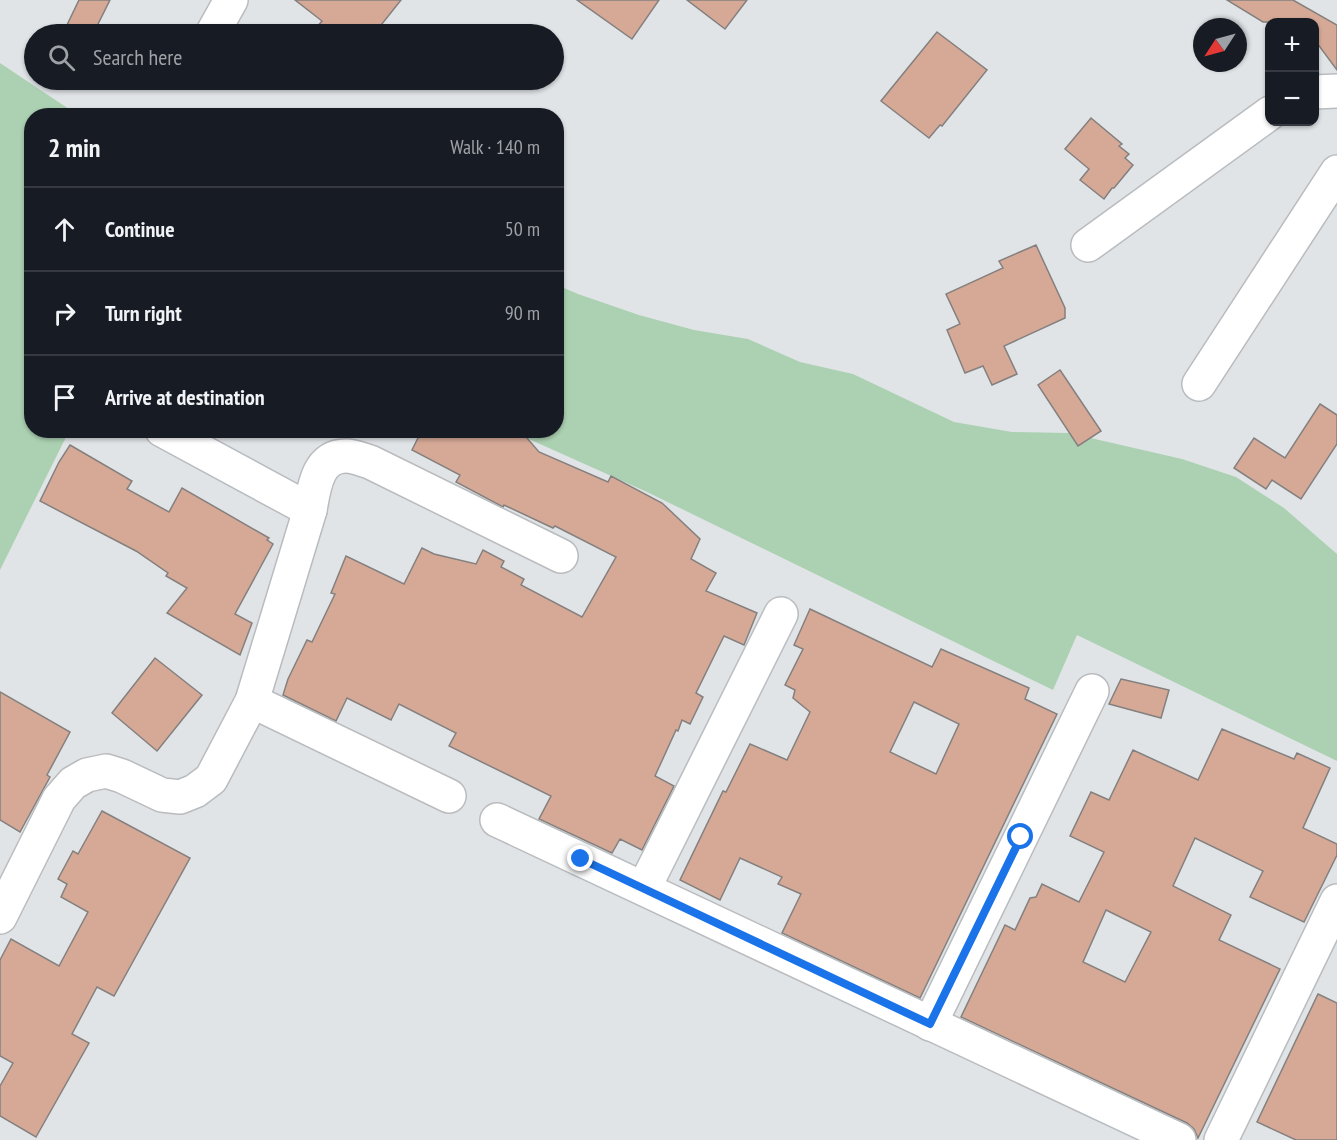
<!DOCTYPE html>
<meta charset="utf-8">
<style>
:root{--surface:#171b24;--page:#242831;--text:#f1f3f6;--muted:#9ea1a6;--line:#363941}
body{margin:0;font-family:"PT Sans Narrow",sans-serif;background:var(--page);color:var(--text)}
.controls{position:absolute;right:18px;top:18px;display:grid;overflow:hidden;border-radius:12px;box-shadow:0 2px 4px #0004}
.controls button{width:54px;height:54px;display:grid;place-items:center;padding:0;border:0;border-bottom:2px solid var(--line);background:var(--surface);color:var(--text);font:30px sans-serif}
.compass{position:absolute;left:1193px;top:18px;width:54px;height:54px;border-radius:50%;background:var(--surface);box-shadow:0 2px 4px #0004;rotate:234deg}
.stop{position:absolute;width:18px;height:18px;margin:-14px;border:4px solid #1a73e8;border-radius:50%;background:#fff}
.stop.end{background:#1a73e8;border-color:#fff;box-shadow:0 2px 6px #0008}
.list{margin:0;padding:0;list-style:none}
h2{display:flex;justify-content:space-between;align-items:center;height:78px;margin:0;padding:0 24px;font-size:26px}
h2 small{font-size:20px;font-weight:400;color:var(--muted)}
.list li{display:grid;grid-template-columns:39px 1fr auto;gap:18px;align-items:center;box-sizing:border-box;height:84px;padding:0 24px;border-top:2px solid var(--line)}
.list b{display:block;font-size:22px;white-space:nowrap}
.list em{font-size:20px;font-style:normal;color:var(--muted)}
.icon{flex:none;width:33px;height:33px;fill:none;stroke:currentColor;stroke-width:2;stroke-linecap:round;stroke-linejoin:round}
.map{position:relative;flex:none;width:1337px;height:1140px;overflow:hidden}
.search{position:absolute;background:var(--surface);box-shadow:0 2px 4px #0004;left:24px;top:24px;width:540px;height:66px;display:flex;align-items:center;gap:15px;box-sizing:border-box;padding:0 21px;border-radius:33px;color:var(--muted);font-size:22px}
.panel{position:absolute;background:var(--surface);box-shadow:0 2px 4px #0004;left:24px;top:108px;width:540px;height:330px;border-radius:24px}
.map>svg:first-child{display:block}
</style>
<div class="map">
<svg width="1337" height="1140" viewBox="0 0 1337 1140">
<rect width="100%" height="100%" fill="#e1e4e7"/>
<g fill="#acd1b2">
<path d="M0 63 78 115 32 116V430L69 431 0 570Z"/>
<path d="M557 285 578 294 639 315 694 330 748 339 800 362 853 374 954 422 1012 432 1069 433 1182 459 1236 477 1284 508 1337 554V761L1077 635 1053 690 647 492 511 431 556 430Z"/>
</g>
<g fill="#d6a996" stroke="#84807f" stroke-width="1.5" fill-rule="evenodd">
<path d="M79 0H110L93 34H86L67 25Z"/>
<path d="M295 0H401L374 34H311L322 21Z"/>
<path d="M577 0H659L632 39Z"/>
<path d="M687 0H747L725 29Z"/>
<path d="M1227 0H1293L1337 25V70L1314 39V22H1263Z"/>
<path d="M937 32 987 70 942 126 940 125 929 138 881 101Z"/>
<path d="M1091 118 1122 144 1119 146 1129 154 1125 158 1133 165 1114 188H1112L1104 199 1080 180 1089 169 1065 149Z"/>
<path d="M1036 245 1065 308V318L1004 346 1017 374 992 385 983 366 965 373 947 330 960 324 946 294 1003 268 999 261Z"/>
<path d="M1060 370 1101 431 1078 446 1038 385Z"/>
<path d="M1320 404 1337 415V444L1301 499 1272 480 1266 489 1234 468 1254 438 1285 458Z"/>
<path d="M422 430H520L539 452 608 482 611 476 662 503 700 539 691 559 716 573 706 591 757 613 744 645 724 636 696 693 703 697 690 724 682 720 678 731 676 730 655 776 674 786 642 850 620 839 612 853 539 819 551 796 449 746 456 733 399 704 391 720 347 698 336 721 283 695 288 679 307 640 312 642 335 594 331 593 346 556 404 584 422 548 434 554 476 564 483 550 504 561 501 567 524 579 521 585 582 617 616 557 555 526 553 528 504 505 503 507 456 482 460 475 412 450Z"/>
<path d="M70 445 132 481 127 489 169 512 182 488 269 538 267 540 273 544 235 614 252 623 240 655 167 613 187 588 166 576 168 573 136 551 40 501 59 462Z"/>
<path d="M810 609 932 667 941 649 1029 688 1025 699 1057 714 920 998 782 933 801 894 778 884 782 877 740 858 720 900 680 880 723 791 726 792 750 744 787 760 810 712 793 698 795 690 785 685 803 649 794 645ZM914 702 959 724 936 774 890 752Z"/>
<path d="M155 658 202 695 157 751 112 713Z"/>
<path d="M1121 679 1169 690 1161 718 1109 704Z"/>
<path d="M0 692 70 732 47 775 50 777 20 832 0 820Z"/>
<path d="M1222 729 1294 759 1297 753 1330 768 1303 828 1337 844V855L1304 922 1250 897 1263 871 1195 838 1173 886 1231 915 1219 940 1280 969 1198 1138 1194 1129 1187 1123 961 1017 1005 925 1015 930 1030 898 1036 897 1042 884 1079 902 1104 852 1070 836 1091 792 1109 800 1133 750 1198 780ZM1106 910 1151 932 1125 982 1083 962Z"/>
<path d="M102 811 190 858 114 996 97 987 72 1034 89 1043 36 1137 0 1116V1086L13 1063 0 1056V960L11 939 59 966 88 912 61 897 67 884 58 879 73 851 78 854Z"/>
<path d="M1318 994 1337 1003V1140H1296L1257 1122Z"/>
</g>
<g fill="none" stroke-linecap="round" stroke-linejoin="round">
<g stroke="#b9bcbf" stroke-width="36">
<g id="street">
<path d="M212 34 231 0"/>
<path d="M1314 92 1337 91"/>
<path d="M1088 245 1270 113"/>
<path d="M1199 384 1337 172"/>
<path d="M162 430 310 510"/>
<path d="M252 701 449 796"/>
<path d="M497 820 1179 1140"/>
<path d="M644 888 781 614"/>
<path d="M0 917 59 799 73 783 87 775 106 771 122 776 162 795 180 797 195 791 211 779 252 701 310 510C314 488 317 456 346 456 354 456 363 460 370 462L561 556"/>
<path d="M930 1024 1092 691"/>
<path d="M1221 1140 1337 901"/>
</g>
</g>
<use href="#street" stroke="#fff" stroke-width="33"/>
</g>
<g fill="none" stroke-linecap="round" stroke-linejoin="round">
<path stroke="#1a73e8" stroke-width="8" d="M581 859 930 1024 1021 837"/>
</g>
</svg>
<div class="controls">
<button>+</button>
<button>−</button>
</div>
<svg class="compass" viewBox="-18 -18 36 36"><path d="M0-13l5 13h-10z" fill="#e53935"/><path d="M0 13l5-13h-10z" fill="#9ea1a6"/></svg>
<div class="stop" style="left:1021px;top:837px"></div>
<div class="stop end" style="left:581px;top:859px"></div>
<div class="search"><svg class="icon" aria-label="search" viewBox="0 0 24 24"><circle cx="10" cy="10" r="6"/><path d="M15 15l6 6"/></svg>Search here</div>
<section class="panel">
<h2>2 min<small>Walk · 140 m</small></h2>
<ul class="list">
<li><svg class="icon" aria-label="ahead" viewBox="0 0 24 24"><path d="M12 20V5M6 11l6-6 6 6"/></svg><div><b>Continue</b></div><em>50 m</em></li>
<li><svg class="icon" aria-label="right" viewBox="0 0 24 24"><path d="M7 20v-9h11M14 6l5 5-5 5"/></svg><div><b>Turn right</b></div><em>90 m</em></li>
<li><svg class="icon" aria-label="arrive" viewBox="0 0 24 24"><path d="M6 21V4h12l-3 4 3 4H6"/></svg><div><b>Arrive at destination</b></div></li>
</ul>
</section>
</div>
